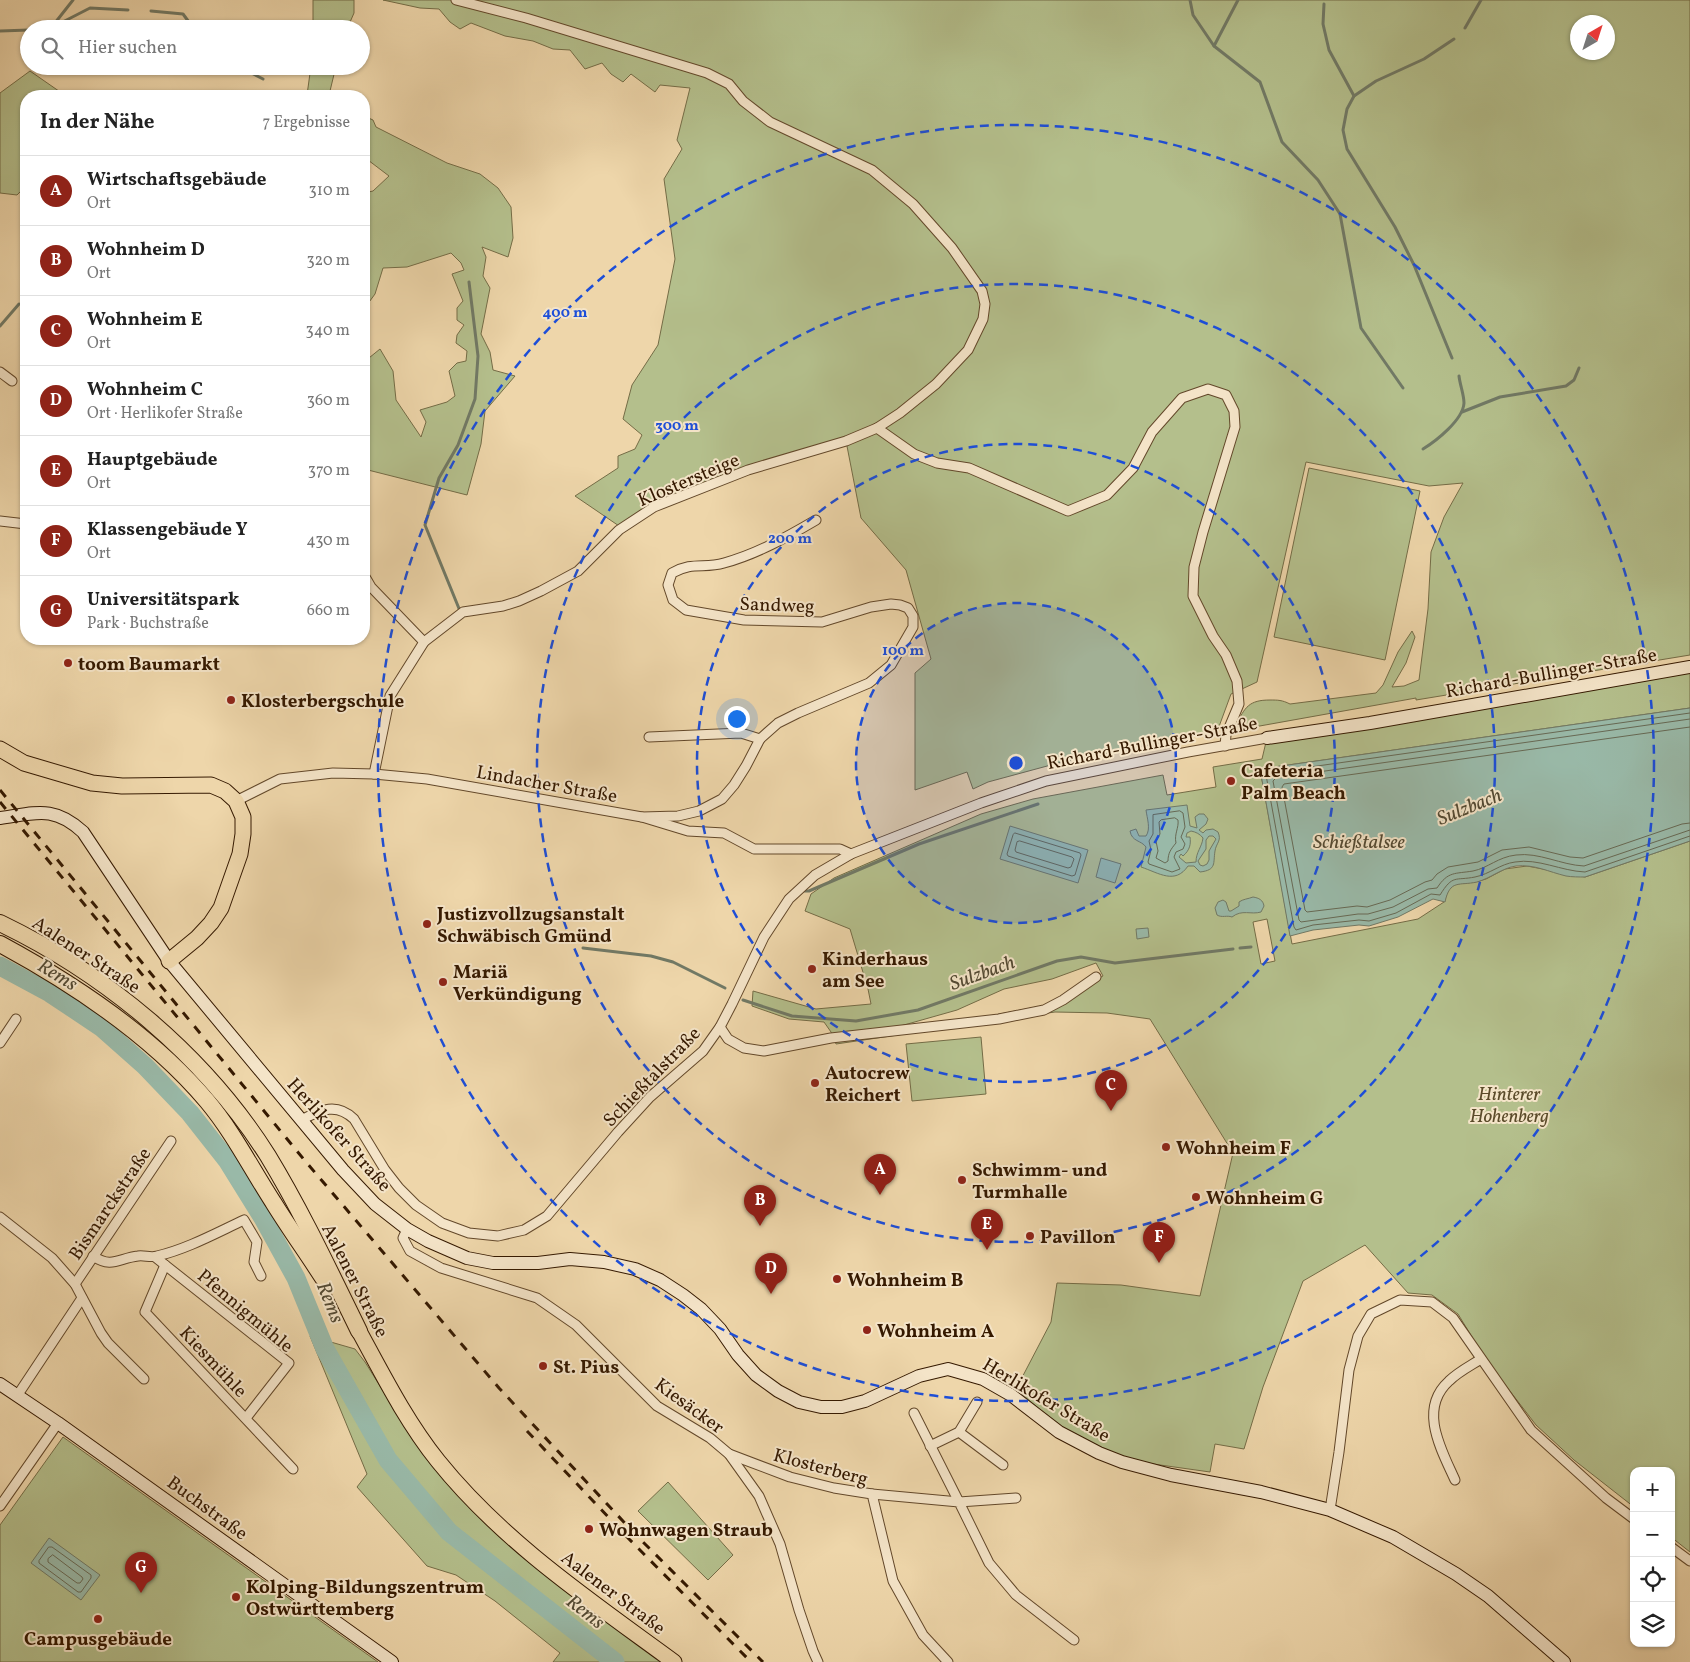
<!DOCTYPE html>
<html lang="de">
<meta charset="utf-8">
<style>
:root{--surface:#fff;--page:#f6f6f6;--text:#222;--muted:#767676;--line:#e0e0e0;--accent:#8f2418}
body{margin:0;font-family:Vollkorn,serif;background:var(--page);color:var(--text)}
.controls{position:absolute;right:15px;bottom:15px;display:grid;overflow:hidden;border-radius:10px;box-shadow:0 1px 4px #0004}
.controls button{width:45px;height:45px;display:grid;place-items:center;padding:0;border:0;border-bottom:1px solid var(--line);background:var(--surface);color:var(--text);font:25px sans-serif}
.compass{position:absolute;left:1570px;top:15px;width:45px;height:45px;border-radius:50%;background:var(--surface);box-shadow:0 1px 4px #0004;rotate:39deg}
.you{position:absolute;left:736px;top:718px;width:18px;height:18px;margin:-12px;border:4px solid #fff;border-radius:50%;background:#1a73e8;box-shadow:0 0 0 8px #1a73e833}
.badge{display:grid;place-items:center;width:32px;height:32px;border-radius:50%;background:var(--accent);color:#fff;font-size:16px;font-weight:700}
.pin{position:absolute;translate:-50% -41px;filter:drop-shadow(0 1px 2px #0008)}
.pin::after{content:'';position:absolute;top:26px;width:18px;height:15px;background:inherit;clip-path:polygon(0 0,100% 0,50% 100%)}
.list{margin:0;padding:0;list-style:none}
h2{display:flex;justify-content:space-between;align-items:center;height:65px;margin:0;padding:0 20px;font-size:21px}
h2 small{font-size:16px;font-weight:400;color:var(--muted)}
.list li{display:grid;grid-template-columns:32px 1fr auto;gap:15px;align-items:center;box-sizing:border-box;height:70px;padding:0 20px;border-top:1px solid var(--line)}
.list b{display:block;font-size:19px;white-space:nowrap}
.list p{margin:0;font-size:16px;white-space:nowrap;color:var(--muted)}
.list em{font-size:16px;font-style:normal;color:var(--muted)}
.icon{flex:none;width:28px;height:28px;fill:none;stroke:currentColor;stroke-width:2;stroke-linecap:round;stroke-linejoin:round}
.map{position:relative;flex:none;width:1690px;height:1662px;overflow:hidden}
.search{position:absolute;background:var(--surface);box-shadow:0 1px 4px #0004;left:20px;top:20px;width:350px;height:55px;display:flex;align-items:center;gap:12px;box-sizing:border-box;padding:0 18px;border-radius:28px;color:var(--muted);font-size:19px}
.panel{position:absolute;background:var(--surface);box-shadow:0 1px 4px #0004;left:20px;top:90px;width:350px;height:555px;border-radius:20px}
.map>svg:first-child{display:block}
</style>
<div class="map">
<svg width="1690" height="1662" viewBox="0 0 1690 1662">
<rect width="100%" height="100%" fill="#eed6aa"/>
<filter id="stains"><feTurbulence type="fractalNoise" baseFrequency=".004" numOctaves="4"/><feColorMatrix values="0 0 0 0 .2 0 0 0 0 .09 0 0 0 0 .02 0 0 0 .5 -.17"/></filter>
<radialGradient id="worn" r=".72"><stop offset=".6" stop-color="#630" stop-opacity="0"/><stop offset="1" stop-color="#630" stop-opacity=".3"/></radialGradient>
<g fill="#b4bf8c" stroke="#746c46" fill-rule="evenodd">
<path d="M313 0H354V13L347 29H313Z"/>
<path d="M383 0H1690V655L1416 700V698L1243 729 1236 725C1245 707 1249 700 1270 700 1278 700 1282 700 1290 704L1376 693 1383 685 1398 652 1412 631 1415 637 1406 663 1392 687 1404 686 1419 680 1428 609 1431 552 1444 517 1463 483 1429 486 1306 462 1257 682 1231 694 1217 732 1062 762 988 782 973 789 967 772 915 790V673L931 659 906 570 861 518 846 441 654 507 622 528 575 496 618 468V456L635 449 642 435 623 419 632 385 658 345 675 259 664 179 682 149 677 140 690 88 660 85 655 92 631 74 623 82 611 74 602 63 585 69 570 50 553 49 533 41 505 36 471 23 460 29 450 22 439 9 420 8ZM1578 22H1608V52H1578Z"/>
<path d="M311 66H336L330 91 331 96H309L307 95Z"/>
<path d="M30 71 66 96H26V186L17 195 0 193V93Z"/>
<path d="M364 116 373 120 376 127 447 163 480 174 498 188 511 207 513 238 508 257 482 247 486 257 483 276 490 288 481 334 490 352 493 370 515 376 485 411 481 444 467 495 364 469V362L380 349 393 371 396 400 421 437 426 422 420 410 447 402 455 396 449 371 457 363 466 361 467 351 456 343 457 335 464 325 457 320V308L463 301 452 274 464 270 461 263 451 253 407 267 383 268 375 294 364 309V193L373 191 389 176 364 157Z"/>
<path d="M1309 468 1420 491 1385 660 1274 637Z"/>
<path d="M1690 672V708L1260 769 1292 944 1418 919 1444 902 1449 888 1456 884 1475 882 1486 879 1505 869 1527 866 1585 877 1690 841V1552L1671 1537V1471H1634V1507L1574 1460 1536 1425 1486 1360 1458 1314 1432 1295 1408 1293 1365 1245 1303 1281 1263 1387 1244 1449 1215 1444 1210 1472 1139 1462 1097 1447 1060 1427 1016 1389 1051 1322 1057 1283 1121 1285 1200 1296 1233 1153 1150 1019 1107 1013 1055 1012 836 1044 831 1032 824 1022 789 1019 752 1006 753 991 816 1009 871 1004 868 989 850 929 805 911 811 894 834 878 981 814 1033 799 1163 775 1167 795 1216 787 1213 767 1262 759 1266 742ZM1267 919 1275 961 1261 964 1253 922ZM1096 963 1103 976 1047 1005 947 1024 897 1027 957 1010 1004 989 1052 979Z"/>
<path d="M981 1037 986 1094 912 1101 906 1044Z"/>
<path d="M310 1336 355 1349 365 1362 395 1410 432 1463 665 1662H553L560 1653 495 1601 456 1575 427 1566 357 1487 367 1474Z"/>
<path d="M63 1437 378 1662H0V1525Z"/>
<path d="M668 1482 733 1555 708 1580 638 1511Z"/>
</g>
<g fill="#99b9a8" stroke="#717965" fill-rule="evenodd">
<path d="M1690 708V841L1585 877C1579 877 1572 877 1566 876 1549 872 1534 864 1516 866 1502 868 1491 878 1477 882 1459 886 1450 879 1445 902L1433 899 1398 917 1369 926 1359 925 1313 930 1290 936 1260 769Z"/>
<path d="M1187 805 1190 826 1197 828 1195 817 1199 814H1204L1208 819 1206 824 1199 830 1203 833 1206 830 1213 829 1218 832C1222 841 1216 843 1215 851 1213 863 1217 870 1200 872L1194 866H1188C1175 885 1159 873 1141 867L1146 847C1141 840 1132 842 1130 831L1136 829 1139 836H1146C1151 829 1147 818 1146 810ZM1191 831C1196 832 1200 834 1203 838 1202 847 1196 852 1196 862L1186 863 1179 857 1181 854 1183 856C1190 850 1191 844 1190 837H1186L1187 833ZM1209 836H1213L1216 839 1209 851V860L1207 864 1203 866 1200 865 1198 861 1206 849V840Z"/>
<path d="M1010 826 1088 850 1078 883 1000 859Z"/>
<path d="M1101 858 1121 864 1115 883 1096 877Z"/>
<path d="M1253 897C1259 898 1263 900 1264 906L1261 912C1251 915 1242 909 1232 917 1227 915 1222 918 1217 915L1215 908 1218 902 1223 900 1226 902 1229 911H1231L1239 906V902C1243 899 1248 899 1253 897Z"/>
<path d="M1148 928 1149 937 1137 939 1136 929Z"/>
<path d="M49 1538 100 1575 81 1600 31 1563Z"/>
</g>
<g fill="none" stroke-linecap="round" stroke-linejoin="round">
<g stroke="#676954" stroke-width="1">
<path d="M1690 713 1268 773 1266 775 1294 927 1296 930 1313 925 1359 920 1369 921 1396 913 1431 894 1440 895C1453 874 1455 881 1475 877 1490 874 1500 864 1515 862 1538 858 1561 871 1585 872L1690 836"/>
<path d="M1690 719 1276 778 1273 781 1299 920 1301 922 1358 914H1368L1393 907 1428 889 1437 888C1448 871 1455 874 1473 871 1488 868 1498 857 1516 855 1539 852 1561 865 1584 866L1690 830"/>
<path d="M1690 727 1284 784 1282 787 1305 910 1307 912 1357 906 1367 907 1390 900 1425 882 1432 880 1437 874 1448 867 1478 862 1502 850 1529 847 1570 857 1583 858 1682 824 1690 823"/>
<path d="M1180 811 1183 813 1185 827 1181 837 1185 844 1183 849 1176 852 1174 857 1180 869 1172 872 1149 864 1148 862 1151 850 1149 841 1153 834V815Z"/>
<path d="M1175 818 1178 820C1179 828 1174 834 1176 843 1171 849 1168 853 1168 861L1165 863 1156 858 1158 851 1156 841 1160 834 1159 822 1161 820Z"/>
<path d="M1015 833 1080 853 1081 855 1075 875 1072 876 1008 856 1007 854 1013 835Z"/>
<path d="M1020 841 1072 857 1074 859 1071 867 1068 868 1016 852 1015 850 1017 842Z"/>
<path d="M49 1547H52L91 1575V1578L81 1592H78L39 1563V1561Z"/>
<path d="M53 1555 82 1577 83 1579 80 1583H77L48 1562V1559Z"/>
</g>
<g stroke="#717965" stroke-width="3">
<path d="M1190 0 1193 15 1214 46"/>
<path d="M1238 0 1214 46 1260 82 1282 142 1318 180 1340 214 1361 328 1403 388"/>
<path d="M1324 4 1323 24 1329 50 1354 96 1347 109 1343 130 1347 149 1395 227 1414 265 1452 358"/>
<path d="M151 11 183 14 194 29"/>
<path d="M51 28 90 8 128 10"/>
<path d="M1465 28 1481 0"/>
<path d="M42 29 51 28 73 0"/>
<path d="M0 31 29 30"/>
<path d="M238 66 263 79"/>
<path d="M1354 96 1376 81 1424 59 1454 39"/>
<path d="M0 326 19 304"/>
<path d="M1462 412 1500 397 1566 386 1574 380 1579 368"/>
<path d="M1423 449C1436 441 1463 420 1464 403 1464 395 1460 385 1459 376"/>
<path d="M460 611 425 525 439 478 458 445 475 399 478 356 469 282"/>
<path d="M805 891H809L919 844 1038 804"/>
<path d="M583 948 651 956 673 962 725 988"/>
<path d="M1240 948 1251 947"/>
<path d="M743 1000 792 1016 856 1021 918 1010 1057 961 1081 957 1115 963 1233 949"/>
</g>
<path stroke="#99b9a8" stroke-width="19" d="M0 966 50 993 101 1027 145 1066 190 1113 227 1160 263 1218 296 1278 325 1349 388 1460 449 1532 615 1662"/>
<g stroke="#63482a" stroke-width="11">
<g id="street">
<path d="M456 0 526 18 707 73 729 84 743 101 770 122 872 170 913 204 952 248 982 291 985 304 983 319 968 350 936 384 900 413 877 428 914 454 937 463 969 468 1068 511 1107 495 1133 468 1152 432 1182 398 1208 389 1226 395 1234 411 1235 427 1203 532 1194 567 1193 596 1213 636 1226 655 1237 681 1239 704 1226 735 1225 746"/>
<path d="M0 372 12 381"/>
<path d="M0 521 26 524"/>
<path d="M364 575 371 587 424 642"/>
<path d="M649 737 741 733 760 739"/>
<path d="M374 774 390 696 424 642 463 612 503 606 519 601 541 591 578 571 619 530 654 507 748 470 846 441 877 428"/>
<path d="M236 801 280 779 333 773 374 774 427 779 642 817 688 831 724 833 754 849H840L851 854"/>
<path d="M642 817 678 816 699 811 722 799 734 785 746 766 760 739 778 723 798 713 869 683 891 665 913 627V616L908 608 900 605 891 604 871 607 822 622 744 620 686 610 673 600 668 585 672 573C693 561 704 569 724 563 757 554 787 537 816 520"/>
<path d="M720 1027 728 1039 744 1048 764 1051 831 1038 999 1019 1044 1010 1063 1000 1096 977"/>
<path d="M0 1043 16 1019"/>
<path d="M301 1120C321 1110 336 1102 354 1119L385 1170 399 1188 416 1205 442 1223 469 1233 498 1236 524 1230 547 1216 618 1132 650 1097 703 1051 720 1027 732 1004 764 937 789 899 815 875 851 854 981 803 1046 781 1188 752 1267 738"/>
<path d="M0 1217 52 1258 75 1284 101 1333 108 1343 144 1379"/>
<path d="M407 1229 403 1238 410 1251 441 1268 537 1298 576 1325 657 1406 710 1438 729 1454 759 1496 780 1544 799 1610 813 1651 818 1662"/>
<path d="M93 1256C112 1269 119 1258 138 1256 144 1255 151 1258 157 1256 187 1249 216 1233 244 1220L257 1242 254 1262 261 1276"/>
<path d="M155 1257 289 1363 246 1418"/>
<path d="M165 1265 145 1312 293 1469"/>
<path d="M75 1284 171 1141"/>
<path d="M17 1396 82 1298"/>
<path d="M914 1413 959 1502 1016 1498"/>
<path d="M959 1432 1003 1465"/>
<path d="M930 1446 959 1432 977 1402"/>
<path d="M729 1454 790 1477 834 1488 872 1494 893 1581 923 1635 948 1662"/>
<path d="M1455 1480C1441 1449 1418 1409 1449 1381 1458 1372 1470 1366 1481 1359"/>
<path d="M872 1494 959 1502 989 1563 1016 1595 1074 1640"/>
<path d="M0 1506 58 1423"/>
<path d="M1330 1510 1339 1452 1349 1370 1358 1336 1371 1314 1400 1300 1432 1302 1453 1318 1531 1430 1606 1498 1634 1519"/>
<path d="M1671 1547 1690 1561"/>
</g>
</g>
<g stroke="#351900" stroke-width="14">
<g id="secondary">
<path d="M1267 738 1370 723 1690 667"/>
<path d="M0 818C36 813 54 805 83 832L169 961 343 1170 375 1204 407 1229 428 1241 467 1258 493 1263H538L570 1259 604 1262 635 1269 660 1280 683 1295 701 1309 720 1329 738 1355 756 1375 778 1391 799 1402 821 1407H842L865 1401 919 1376 948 1369 983 1379 1011 1395 1059 1432 1099 1453 1122 1462 1171 1475 1261 1492 1330 1510 1393 1537 1456 1574 1488 1596 1564 1662"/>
<path d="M0 1384 58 1423 392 1662"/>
</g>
</g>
<g stroke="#351900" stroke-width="17">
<g id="primary">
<path d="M0 749 24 763 92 783 122 786 211 785 225 791 236 801 243 817V834L240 854 221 908 211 923 197 938 169 961"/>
<path d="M359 1331C383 1375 406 1421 438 1461 503 1542 591 1601 674 1662"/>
</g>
</g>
<g stroke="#351900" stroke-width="18">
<g id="highway">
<path d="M0 923C106 974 205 1056 268 1156 302 1212 330 1272 359 1331"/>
<path d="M0 944C74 984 152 1036 207 1101 233 1132 251 1168 273 1202 289 1228 307 1253 323 1278"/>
</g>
</g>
<use href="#street" stroke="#f4e4c8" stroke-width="9"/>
<use href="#secondary" stroke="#f4e4c8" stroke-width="12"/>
<use href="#primary" stroke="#eed6aa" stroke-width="15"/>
<use href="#highway" stroke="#eed6aa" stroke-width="16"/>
<g stroke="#351900" stroke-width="3" stroke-dasharray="9 9" stroke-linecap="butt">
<path d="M0 790 306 1162 499 1388 635 1534 763 1662"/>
<path d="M0 802 178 1018"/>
<path d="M527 1431 629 1539 751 1662"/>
</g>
</g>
<circle cx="1016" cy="763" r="160" fill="#1d4ed8" fill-opacity=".12"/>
<g fill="none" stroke="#1d4ed8" stroke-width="2.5" stroke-dasharray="9 6">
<circle cx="1016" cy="763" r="160"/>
<circle cx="1016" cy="763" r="319"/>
<circle cx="1016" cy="763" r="479"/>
<circle cx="1016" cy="763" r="638"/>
</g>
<g fill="#8f2418" stroke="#f4e4c8" stroke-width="2">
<circle cx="68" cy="663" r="5"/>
<circle cx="231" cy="700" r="5"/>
<circle cx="1231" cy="781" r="5"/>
<circle cx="427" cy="924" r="5"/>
<circle cx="812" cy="969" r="5"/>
<circle cx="443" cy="982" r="5"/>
<circle cx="815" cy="1083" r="5"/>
<circle cx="1166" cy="1147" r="5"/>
<circle cx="962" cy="1180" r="5"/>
<circle cx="1196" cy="1197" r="5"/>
<circle cx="1030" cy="1236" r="5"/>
<circle cx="837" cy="1279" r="5"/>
<circle cx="867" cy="1330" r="5"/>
<circle cx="543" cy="1366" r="5"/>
<circle cx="589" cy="1529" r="5"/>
<circle cx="236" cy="1597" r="5"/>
<circle cx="98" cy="1619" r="5"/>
</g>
<g text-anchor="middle" stroke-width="4" stroke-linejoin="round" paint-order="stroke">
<g font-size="19" fill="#351900" stroke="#f4e4c8">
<text transform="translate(688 479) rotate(-23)" y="7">Klostersteige</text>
<text transform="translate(777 604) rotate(2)" y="7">Sandweg</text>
<text transform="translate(1551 672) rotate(-10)" y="7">Richard-Bullinger-Straße</text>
<text transform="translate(1152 742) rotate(-11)" y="7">Richard-Bullinger-Straße</text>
<text transform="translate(547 783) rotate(10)" y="7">Lindacher Straße</text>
<text transform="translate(87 954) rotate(33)" y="7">Aalener Straße</text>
<text transform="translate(651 1076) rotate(-46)" y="7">Schießtalstraße</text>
<text transform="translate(340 1134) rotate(48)" y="7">Herlikofer Straße</text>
<text transform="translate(109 1203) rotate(-56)" y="7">Bismarckstraße</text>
<text transform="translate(356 1280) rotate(63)" y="7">Aalener Straße</text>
<text transform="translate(246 1310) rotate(40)" y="7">Pfennigmühle</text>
<text transform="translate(214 1361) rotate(47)" y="7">Kiesmühle</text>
<text transform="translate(1047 1399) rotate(31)" y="7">Herlikofer Straße</text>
<text transform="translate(690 1405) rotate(36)" y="7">Kiesäcker</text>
<text transform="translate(821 1466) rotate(15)" y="7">Klosterberg</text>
<text transform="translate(208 1507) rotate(36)" y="7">Buchstraße</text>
<text transform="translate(614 1592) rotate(37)" y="7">Aalener Straße</text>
</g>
<g font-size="19" font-weight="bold" fill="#351900" stroke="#f4e4c8" text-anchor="start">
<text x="78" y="670">toom Baumarkt</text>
<text x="241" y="707">Klosterbergschule</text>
<text x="1241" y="777">Cafeteria<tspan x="1241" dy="22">Palm Beach</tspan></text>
<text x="437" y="920">Justizvollzugsanstalt<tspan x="437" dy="22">Schwäbisch Gmünd</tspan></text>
<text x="822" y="965">Kinderhaus<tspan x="822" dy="22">am See</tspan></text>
<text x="453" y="978">Mariä<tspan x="453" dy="22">Verkündigung</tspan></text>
<text x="825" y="1079">Autocrew<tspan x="825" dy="22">Reichert</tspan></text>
<text x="1176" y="1154">Wohnheim F</text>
<text x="972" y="1176">Schwimm- und<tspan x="972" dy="22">Turmhalle</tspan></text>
<text x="1206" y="1204">Wohnheim G</text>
<text x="1040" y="1243">Pavillon</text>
<text x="847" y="1286">Wohnheim B</text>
<text x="877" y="1337">Wohnheim A</text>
<text x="553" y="1373">St. Pius</text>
<text x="599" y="1536">Wohnwagen Straub</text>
<text x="246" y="1593">Kolping-Bildungszentrum<tspan x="246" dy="22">Ostwürttemberg</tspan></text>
<text x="98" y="1645" text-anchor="middle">Campusgebäude</text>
</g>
<g font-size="19" font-style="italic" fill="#5b4b2a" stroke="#f4e4c8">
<text x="1509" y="1100">Hinterer<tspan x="1509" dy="22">Hohenberg</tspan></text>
</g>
<g font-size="20" font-style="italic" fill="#534932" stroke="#f4e4c8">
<text transform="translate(1469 806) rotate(-22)" y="7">Sulzbach</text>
<text x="1359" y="848">Schießtalsee</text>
<text transform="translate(982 972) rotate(-20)" y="7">Sulzbach</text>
<text transform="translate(58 974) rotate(31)" y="7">Rems</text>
<text transform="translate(331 1302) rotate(68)" y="7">Rems</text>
<text transform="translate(586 1611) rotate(38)" y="7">Rems</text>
</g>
</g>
<circle cx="1016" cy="763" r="8" fill="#1d4ed8" stroke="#f4e4c8" stroke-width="2.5"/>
<g font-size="15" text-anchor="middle" font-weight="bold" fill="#1d4ed8" stroke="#f4e4c8" stroke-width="4" stroke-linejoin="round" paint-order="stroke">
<text x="565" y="317">400 m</text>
<text x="677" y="430">300 m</text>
<text x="790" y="543">200 m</text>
<text x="903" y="655">100 m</text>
</g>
<rect width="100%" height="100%" filter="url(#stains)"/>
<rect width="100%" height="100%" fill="url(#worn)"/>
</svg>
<div class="controls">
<button>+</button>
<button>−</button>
<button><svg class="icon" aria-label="locate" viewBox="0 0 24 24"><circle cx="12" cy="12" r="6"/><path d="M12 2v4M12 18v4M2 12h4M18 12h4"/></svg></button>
<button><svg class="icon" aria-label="layers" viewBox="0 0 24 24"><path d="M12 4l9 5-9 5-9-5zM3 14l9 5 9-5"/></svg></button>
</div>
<svg class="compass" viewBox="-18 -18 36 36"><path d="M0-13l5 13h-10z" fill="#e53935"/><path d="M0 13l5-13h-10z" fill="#767676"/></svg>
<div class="you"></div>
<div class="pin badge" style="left:880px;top:1195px">A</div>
<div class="pin badge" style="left:760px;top:1226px">B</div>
<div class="pin badge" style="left:1111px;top:1111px">C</div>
<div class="pin badge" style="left:771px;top:1294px">D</div>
<div class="pin badge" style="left:987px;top:1250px">E</div>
<div class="pin badge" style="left:1159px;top:1263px">F</div>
<div class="pin badge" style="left:141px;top:1593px">G</div>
<div class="search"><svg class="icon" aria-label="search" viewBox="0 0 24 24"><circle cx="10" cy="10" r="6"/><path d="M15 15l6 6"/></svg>Hier suchen</div>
<section class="panel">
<h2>In der Nähe<small>7 Ergebnisse</small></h2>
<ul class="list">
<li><span class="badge">A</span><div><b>Wirtschaftsgebäude</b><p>Ort</p></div><em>310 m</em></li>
<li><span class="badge">B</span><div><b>Wohnheim D</b><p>Ort</p></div><em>320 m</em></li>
<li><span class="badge">C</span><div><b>Wohnheim E</b><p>Ort</p></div><em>340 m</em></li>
<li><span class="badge">D</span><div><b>Wohnheim C</b><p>Ort · Herlikofer Straße</p></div><em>360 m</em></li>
<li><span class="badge">E</span><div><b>Hauptgebäude</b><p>Ort</p></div><em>370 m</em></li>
<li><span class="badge">F</span><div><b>Klassengebäude Y</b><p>Ort</p></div><em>430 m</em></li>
<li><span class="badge">G</span><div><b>Universitätspark</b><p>Park · Buchstraße</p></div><em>660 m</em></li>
</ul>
</section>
</div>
